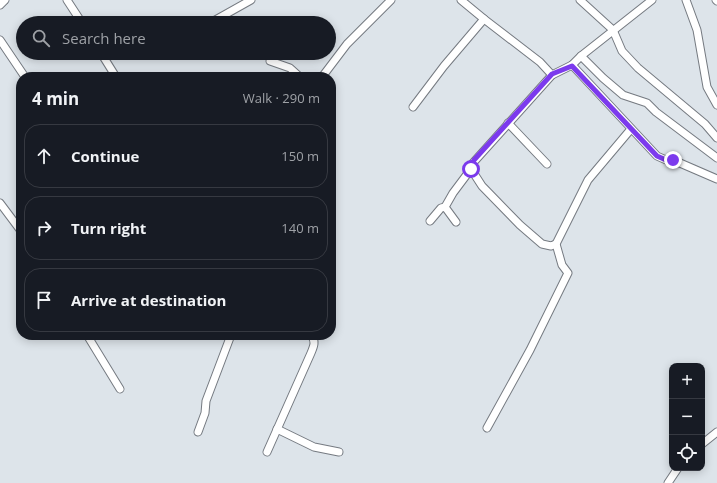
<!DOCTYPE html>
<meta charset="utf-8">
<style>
:root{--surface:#171b24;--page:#242831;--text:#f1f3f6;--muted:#9ea1a6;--line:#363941}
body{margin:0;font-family:"Open Sans",sans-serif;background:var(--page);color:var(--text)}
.controls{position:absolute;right:12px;bottom:12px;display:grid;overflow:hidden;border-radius:8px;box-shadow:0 2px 10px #0003}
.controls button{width:36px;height:36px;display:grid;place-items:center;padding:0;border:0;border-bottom:1px solid var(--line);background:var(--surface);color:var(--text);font:20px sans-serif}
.stop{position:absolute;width:12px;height:12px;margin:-9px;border:3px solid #7c3aed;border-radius:50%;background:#fff}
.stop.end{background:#7c3aed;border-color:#fff;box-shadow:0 1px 4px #0008}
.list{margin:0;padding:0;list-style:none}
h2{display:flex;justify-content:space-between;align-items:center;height:52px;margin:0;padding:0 16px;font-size:17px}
h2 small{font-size:13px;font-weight:400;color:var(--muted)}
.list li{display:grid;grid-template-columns:26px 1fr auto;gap:12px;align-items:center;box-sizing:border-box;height:64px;margin:0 8px 8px;padding:0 8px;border:1px solid var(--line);border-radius:16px}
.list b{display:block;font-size:15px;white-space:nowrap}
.list em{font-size:13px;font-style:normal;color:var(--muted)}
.icon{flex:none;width:22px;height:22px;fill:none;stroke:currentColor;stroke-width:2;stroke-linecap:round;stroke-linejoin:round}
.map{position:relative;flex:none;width:717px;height:483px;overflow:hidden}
.search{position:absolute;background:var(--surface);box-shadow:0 2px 10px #0003;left:16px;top:16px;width:320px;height:44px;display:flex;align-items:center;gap:10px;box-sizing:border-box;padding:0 14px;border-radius:22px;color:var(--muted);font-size:15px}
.panel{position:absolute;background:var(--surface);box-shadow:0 2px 10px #0003;left:16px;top:72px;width:320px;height:268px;border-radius:16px}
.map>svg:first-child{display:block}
</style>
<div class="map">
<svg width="717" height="483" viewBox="0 0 717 483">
<rect width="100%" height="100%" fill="#dde4ea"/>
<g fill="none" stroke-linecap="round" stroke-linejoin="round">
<g stroke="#757a81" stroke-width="9">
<g id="minor">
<path d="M67 0 82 23"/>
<path d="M461 0 484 19 540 62 552 75"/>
<path d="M580 0 613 30 622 51 638 68 705 124 717 138"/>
<path d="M686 0 697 30 707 87 717 105"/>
<path d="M716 0 717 1"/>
<path d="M0 5 5 0"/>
<path d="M210 23 251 0"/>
<path d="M0 40 25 77"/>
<path d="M101 53 116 77"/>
<path d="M581 56 603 78 623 95 647 103 656 112 717 158"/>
<path d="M270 61 290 68 300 77"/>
<path d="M572 65 657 156 666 160H673L717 179"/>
<path d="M322 77 347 44 391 0"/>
<path d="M413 107 444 66 484 19"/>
<path d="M508 123 547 164"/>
<path d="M0 203 21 231"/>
<path d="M430 221 441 208 445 207"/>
<path d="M456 222 445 207 453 193 471 169"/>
<path d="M556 244 551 246 542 244 520 225 482 186 471 169 472 164 552 75 572 65 581 56 652 0"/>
<path d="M87 335 120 389"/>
<path d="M487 428 530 350 568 273 562 265 556 244 588 180 631 129"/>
<path d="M277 429 314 447 339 452"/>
<path d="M198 432 205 413 206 401 231 335"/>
<path d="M702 444 717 432"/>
<path d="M267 452 311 353C314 346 316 341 311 335"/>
<path d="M668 483 678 468"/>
</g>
</g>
<use href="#minor" stroke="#fff" stroke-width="7"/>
</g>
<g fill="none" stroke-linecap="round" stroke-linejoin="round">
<path stroke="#7c3aed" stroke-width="5" d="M471 169 472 164 474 160 552 74 572 66 657 156 666 160H673"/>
</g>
</svg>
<div class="controls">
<button>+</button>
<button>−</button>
<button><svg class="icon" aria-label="locate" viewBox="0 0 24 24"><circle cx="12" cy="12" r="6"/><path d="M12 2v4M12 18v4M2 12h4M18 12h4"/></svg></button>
</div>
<div class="stop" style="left:471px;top:169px"></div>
<div class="stop end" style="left:673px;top:160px"></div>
<div class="search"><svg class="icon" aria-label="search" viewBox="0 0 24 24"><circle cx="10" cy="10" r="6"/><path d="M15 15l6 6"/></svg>Search here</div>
<section class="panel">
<h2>4 min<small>Walk · 290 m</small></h2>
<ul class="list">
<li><svg class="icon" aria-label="ahead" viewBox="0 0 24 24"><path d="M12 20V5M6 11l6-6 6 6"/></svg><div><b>Continue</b></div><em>150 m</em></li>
<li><svg class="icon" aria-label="right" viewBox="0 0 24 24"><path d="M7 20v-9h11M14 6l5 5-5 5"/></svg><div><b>Turn right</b></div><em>140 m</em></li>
<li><svg class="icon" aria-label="arrive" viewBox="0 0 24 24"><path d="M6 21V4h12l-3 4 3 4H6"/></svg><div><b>Arrive at destination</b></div></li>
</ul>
</section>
</div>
